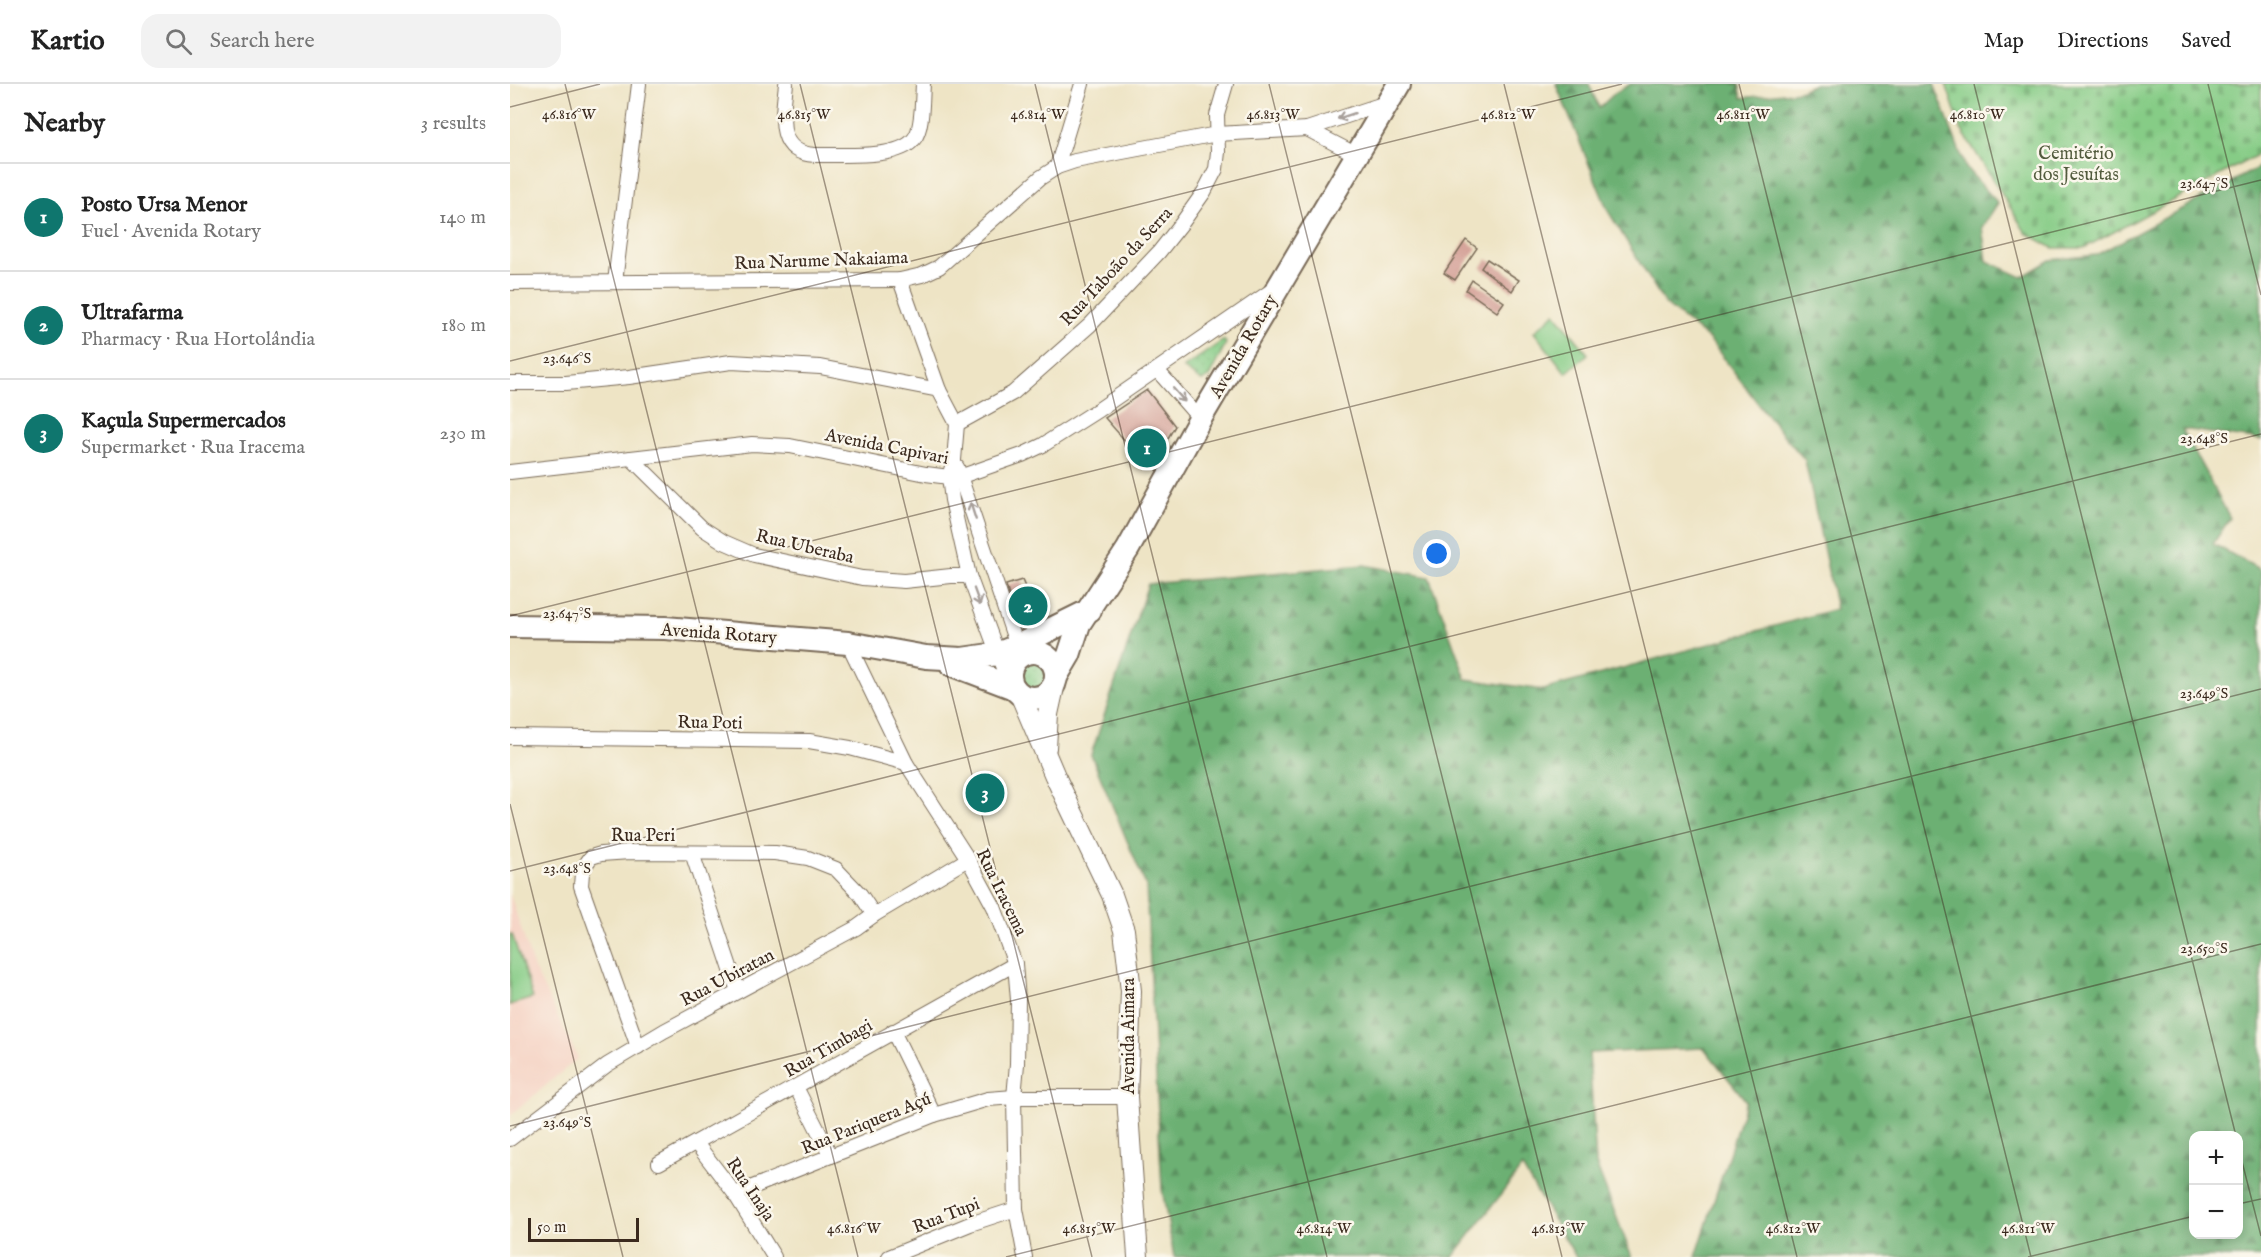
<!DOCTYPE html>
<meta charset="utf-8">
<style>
:root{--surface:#fff;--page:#f2f2f2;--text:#222;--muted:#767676;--line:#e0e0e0;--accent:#0f766e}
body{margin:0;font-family:"IM FELL English",serif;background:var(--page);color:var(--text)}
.controls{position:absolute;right:18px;bottom:18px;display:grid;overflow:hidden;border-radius:12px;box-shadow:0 3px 15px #0003}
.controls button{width:54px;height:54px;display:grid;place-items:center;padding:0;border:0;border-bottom:2px solid var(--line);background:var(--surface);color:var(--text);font:30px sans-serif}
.scale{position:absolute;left:18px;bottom:15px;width:111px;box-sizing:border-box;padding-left:6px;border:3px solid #3b2a1e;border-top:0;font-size:16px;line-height:21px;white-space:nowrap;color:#3b2a1e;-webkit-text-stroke:4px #fbf7ec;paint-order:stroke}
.you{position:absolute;left:927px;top:470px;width:21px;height:21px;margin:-15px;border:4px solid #fff;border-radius:50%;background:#1a73e8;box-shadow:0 0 0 9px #1a73e833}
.badge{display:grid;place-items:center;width:39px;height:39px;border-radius:50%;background:var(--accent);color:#fff;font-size:20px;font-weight:700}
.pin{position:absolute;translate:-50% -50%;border:3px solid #fff;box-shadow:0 2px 6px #0006}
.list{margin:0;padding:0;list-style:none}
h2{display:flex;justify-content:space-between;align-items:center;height:78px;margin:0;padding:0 24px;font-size:26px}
h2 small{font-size:20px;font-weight:400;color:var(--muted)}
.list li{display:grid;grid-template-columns:39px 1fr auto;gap:18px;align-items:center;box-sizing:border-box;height:108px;padding:0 24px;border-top:2px solid var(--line)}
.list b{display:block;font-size:22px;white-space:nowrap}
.list p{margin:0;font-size:20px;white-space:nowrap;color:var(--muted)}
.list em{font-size:20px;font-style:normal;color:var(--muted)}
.icon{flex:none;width:33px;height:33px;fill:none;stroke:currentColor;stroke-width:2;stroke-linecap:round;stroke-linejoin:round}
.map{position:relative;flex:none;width:1751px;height:1173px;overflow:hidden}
header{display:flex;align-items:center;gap:36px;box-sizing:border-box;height:84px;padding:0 30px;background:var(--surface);border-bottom:2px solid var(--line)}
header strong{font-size:28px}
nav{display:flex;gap:33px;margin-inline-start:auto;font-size:21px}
.search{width:420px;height:54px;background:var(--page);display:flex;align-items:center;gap:15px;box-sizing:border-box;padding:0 21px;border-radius:18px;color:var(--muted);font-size:22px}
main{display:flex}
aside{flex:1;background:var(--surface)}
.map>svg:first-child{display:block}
</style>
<header>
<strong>Kartio</strong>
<div class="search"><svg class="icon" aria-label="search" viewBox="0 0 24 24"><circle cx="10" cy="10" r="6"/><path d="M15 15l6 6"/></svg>Search here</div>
<nav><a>Map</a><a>Directions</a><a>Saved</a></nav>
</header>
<main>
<aside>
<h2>Nearby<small>3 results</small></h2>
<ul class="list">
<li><span class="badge">1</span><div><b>Posto Ursa Menor</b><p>Fuel · Avenida Rotary</p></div><em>140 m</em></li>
<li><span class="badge">2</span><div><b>Ultrafarma</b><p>Pharmacy · Rua Hortolândia</p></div><em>180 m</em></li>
<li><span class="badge">3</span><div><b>Kaçula Supermercados</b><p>Supermarket · Rua Iracema</p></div><em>230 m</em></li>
</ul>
</aside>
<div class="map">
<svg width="1751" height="1173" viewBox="0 0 1751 1173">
<defs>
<pattern id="grass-dots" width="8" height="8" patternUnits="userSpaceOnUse" patternTransform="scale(1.5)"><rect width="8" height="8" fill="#86cc86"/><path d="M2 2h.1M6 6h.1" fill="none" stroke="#75af73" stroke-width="1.8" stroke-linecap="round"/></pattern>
<pattern id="forest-firs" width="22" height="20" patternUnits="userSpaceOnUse" patternTransform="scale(1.5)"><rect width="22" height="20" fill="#6cb073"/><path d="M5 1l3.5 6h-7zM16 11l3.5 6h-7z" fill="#5a8f5e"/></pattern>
<pattern id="cemetery-stones" width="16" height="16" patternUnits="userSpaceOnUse" patternTransform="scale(1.5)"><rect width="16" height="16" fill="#86cc86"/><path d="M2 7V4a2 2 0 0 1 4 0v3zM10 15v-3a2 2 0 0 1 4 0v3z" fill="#75af73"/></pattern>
</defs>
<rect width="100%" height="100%" fill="#fbf7ec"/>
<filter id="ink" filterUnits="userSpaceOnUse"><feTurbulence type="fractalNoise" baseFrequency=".0167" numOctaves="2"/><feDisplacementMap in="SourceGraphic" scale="12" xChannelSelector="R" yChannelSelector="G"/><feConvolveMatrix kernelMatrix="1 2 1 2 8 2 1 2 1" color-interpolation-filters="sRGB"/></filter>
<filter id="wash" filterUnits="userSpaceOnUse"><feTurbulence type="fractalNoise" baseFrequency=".008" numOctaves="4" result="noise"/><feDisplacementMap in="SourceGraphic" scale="24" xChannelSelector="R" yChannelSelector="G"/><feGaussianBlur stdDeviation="1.35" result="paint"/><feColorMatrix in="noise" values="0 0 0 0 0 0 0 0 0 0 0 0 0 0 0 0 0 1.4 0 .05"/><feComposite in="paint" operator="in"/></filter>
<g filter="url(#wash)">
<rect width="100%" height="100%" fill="#eee4c5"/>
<path fill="#f5d2c3" d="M0 810 23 882 68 974 0 1032Z"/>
<g fill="url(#grass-dots)" stroke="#607b52" stroke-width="1.5">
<path d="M714 256 716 259 699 293 692 297 673 284Z"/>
<circle cx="522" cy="590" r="15"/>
</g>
<path fill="url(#forest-firs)" stroke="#546d48" stroke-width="1.5" fill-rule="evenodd" d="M1046 0H1079L1089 24 1106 8 1121 0H1229L1232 14 1289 7 1305 0H1424L1456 84 1488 119 1472 143 1477 177 1512 193 1540 176 1586 171 1751 82V356L1672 345 1720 434 1703 460 1751 486V1173H1186L1236 1017 1194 964 1079 969 1086 1080 1122 1173H1066L1012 1083 943 1173H664L652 1105 636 802 581 671 638 500 854 481 919 493 956 595 1033 606 1326 525 1295 376 1259 334 1200 256 1155 220 1098 127ZM1684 1052H1728V1150H1684Z"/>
<path fill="url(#cemetery-stones)" stroke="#607b52" stroke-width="1.5" d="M1436 0H1751V69L1574 164H1543L1516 149 1451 45Z"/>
<g fill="#86cc86" stroke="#607b52" stroke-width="1.5">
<path d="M1045 229 1078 270 1056 289 1024 248Z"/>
<path d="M0 850H2L23 914 0 921Z"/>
</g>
<g id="blocks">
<g fill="#d29b92">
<path d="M956 156 967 164 945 196 934 189Z"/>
<path d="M977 175 1009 196 1002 207 971 184Z"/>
<path d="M962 196 994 218 987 228 956 206Z"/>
<path d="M637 306 665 342 640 385 595 334Z"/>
<path d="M512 496 520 515 530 511 537 529 508 545 496 501Z"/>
</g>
</g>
</g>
<g filter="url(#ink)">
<use href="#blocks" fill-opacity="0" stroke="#7a6b58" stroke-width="1.5"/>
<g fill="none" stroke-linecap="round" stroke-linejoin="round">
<g stroke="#7a6b58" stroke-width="16">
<g id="minor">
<path d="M276 0C273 29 264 69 305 71 329 70 388 76 404 55 413 45 412 13 413 0"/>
<path d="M797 45 847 71"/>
<path d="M547 83 572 0"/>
<path d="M390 196 429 306 447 340 444 376 439 393 442 416 459 492 493 584 501 595"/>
<path d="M105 198 129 0"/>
<path d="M0 199 390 196 412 191 429 183 530 94 547 83 565 77 707 50 797 45 876 19"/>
<path d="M647 286 690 335"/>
<path d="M0 299H56L119 293 221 278 310 283 429 306"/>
<path d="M447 340 503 309 580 241 649 168 672 139 694 108 706 85 708 68 707 31 716 0"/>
<path d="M121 374 192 444 214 458 244 471 352 494 394 497 441 492H459"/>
<path d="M447 383 507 562"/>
<path d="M0 388 242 360 280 362 416 390 439 393 452 392 512 371 533 361 588 326 761 207"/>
<path d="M338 559 396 679 458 775 484 823 505 880 508 916 507 980 504 1013 506 1125 515 1173"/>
<path d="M0 653 299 657 340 664 396 679"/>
<path d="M182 769 228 907"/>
<path d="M383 947 424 1031"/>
<path d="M128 963 71 802 72 789 76 780 81 773 91 770 120 768 265 769 298 774 326 785 350 810 364 831"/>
<path d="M286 1003 321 1072"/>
<path d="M0 1055 97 981 154 947 346 844 364 831 458 775"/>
<path d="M186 1059 225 1110 264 1173"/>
<path d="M149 1079 505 880"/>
<path d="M225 1110 424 1031 478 1015 504 1013H617"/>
<path d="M379 1173 460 1140 506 1125"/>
</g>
</g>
<g stroke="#7a6b58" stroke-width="22">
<g id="secondary">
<path d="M510 610 545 692 602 811 614 846 621 907 617 1013 628 1173"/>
<path d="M536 664 538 630 544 603"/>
</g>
</g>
<g stroke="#7a6b58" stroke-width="26">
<g id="primary">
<path d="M0 542 155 544 338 559 416 573 452 575 487 570 507 562 580 526"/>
<circle cx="523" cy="591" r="23"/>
<path d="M441 580 504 604"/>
<path d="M546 593 559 571 569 540 618 465 690 335 889 0"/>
</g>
</g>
<use href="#minor" stroke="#fff" stroke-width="14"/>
<use href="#secondary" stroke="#fff" stroke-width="20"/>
<use href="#primary" stroke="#fff" stroke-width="22"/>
</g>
<defs><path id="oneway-shaft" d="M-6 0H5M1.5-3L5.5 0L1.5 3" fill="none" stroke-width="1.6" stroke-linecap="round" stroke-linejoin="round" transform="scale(1.5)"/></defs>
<g stroke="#a79f9a">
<use href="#oneway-shaft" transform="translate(836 32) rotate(162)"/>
<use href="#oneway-shaft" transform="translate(669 311) rotate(49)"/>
<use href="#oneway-shaft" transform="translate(463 427) rotate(-108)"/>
<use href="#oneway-shaft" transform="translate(467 513) rotate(70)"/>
</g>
</g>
<path fill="none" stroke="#3b2a1e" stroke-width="1.5" stroke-opacity="0.45" d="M55 0 348 1173M290 0 582 1173M525 0 817 1173M759 0 1052 1173M994 0 1287 1173M1229 0 1521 1173M1464 0 1726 1052M1698 0 1751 211M0 23 90 0M0 277 1112 0M0 532 1751 96M0 720 113 1173M0 787 1751 350M0 1042 1751 605M1728 1062 1751 1152M1728 1120 1751 1115M496 1173 1751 860M1518 1173 1684 1132"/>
<g text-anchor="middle" stroke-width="5" stroke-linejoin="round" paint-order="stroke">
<g font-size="18" fill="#525b3d" stroke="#fbf7ec">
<text x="1566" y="75">Cemitério<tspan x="1566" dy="21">dos Jesuítas</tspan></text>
</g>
<g font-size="18" fill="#3b2a1e" stroke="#fbf7ec">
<text transform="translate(311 176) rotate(-2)" y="6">Rua Narume Nakaiama</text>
<text transform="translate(606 182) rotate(-47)" y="6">Rua Taboão da Serra</text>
<text transform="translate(733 262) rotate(-60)" y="6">Avenida Rotary</text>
<text transform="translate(377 362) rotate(11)" y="6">Avenida Capivari</text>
<text transform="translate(295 462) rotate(13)" y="6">Rua Uberaba</text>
<text transform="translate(209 549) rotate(4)" y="6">Avenida Rotary</text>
<text transform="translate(200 638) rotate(1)" y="6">Rua Poti</text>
<text x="133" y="757">Rua Peri</text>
<text transform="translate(492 808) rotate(64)" y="6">Rua Iracema</text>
<text transform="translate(217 893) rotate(-28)" y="6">Rua Ubiratan</text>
<text transform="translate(618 952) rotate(-90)" y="6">Avenida Aimara</text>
<text transform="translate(318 964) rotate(-30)" y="6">Rua Timbagi</text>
<text transform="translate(356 1039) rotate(-22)" y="6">Rua Pariquera Açú</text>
<text transform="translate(241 1105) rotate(56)" y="6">Rua Inaja</text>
<text transform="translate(436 1131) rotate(-21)" y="6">Rua Tupi</text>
</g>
</g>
<g font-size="15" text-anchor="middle" fill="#3b2a1e" stroke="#fbf7ec" stroke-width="5" stroke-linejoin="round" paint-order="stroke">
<text x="59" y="35">46.816°W</text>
<text x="294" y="35">46.815°W</text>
<text x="528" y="35">46.814°W</text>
<text x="763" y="35">46.813°W</text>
<text x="998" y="35">46.812°W</text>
<text x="1233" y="35">46.811°W</text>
<text x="1467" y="35">46.810°W</text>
<text x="1694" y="104">23.647°S</text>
<text x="57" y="279">23.646°S</text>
<text x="1694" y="359">23.648°S</text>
<text x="57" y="534">23.647°S</text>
<text x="1694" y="614">23.649°S</text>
<text x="57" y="789">23.648°S</text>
<text x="1694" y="869">23.650°S</text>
<text x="57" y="1043">23.649°S</text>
<text x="344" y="1149">46.816°W</text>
<text x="579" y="1149">46.815°W</text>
<text x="814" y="1149">46.814°W</text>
<text x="1048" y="1149">46.813°W</text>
<text x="1283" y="1149">46.812°W</text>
<text x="1518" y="1149">46.811°W</text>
</g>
</svg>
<div class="controls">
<button>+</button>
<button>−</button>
</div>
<div class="scale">50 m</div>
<div class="you"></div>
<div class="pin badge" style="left:637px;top:364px">1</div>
<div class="pin badge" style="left:518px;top:522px">2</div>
<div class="pin badge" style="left:475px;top:709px">3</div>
</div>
</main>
